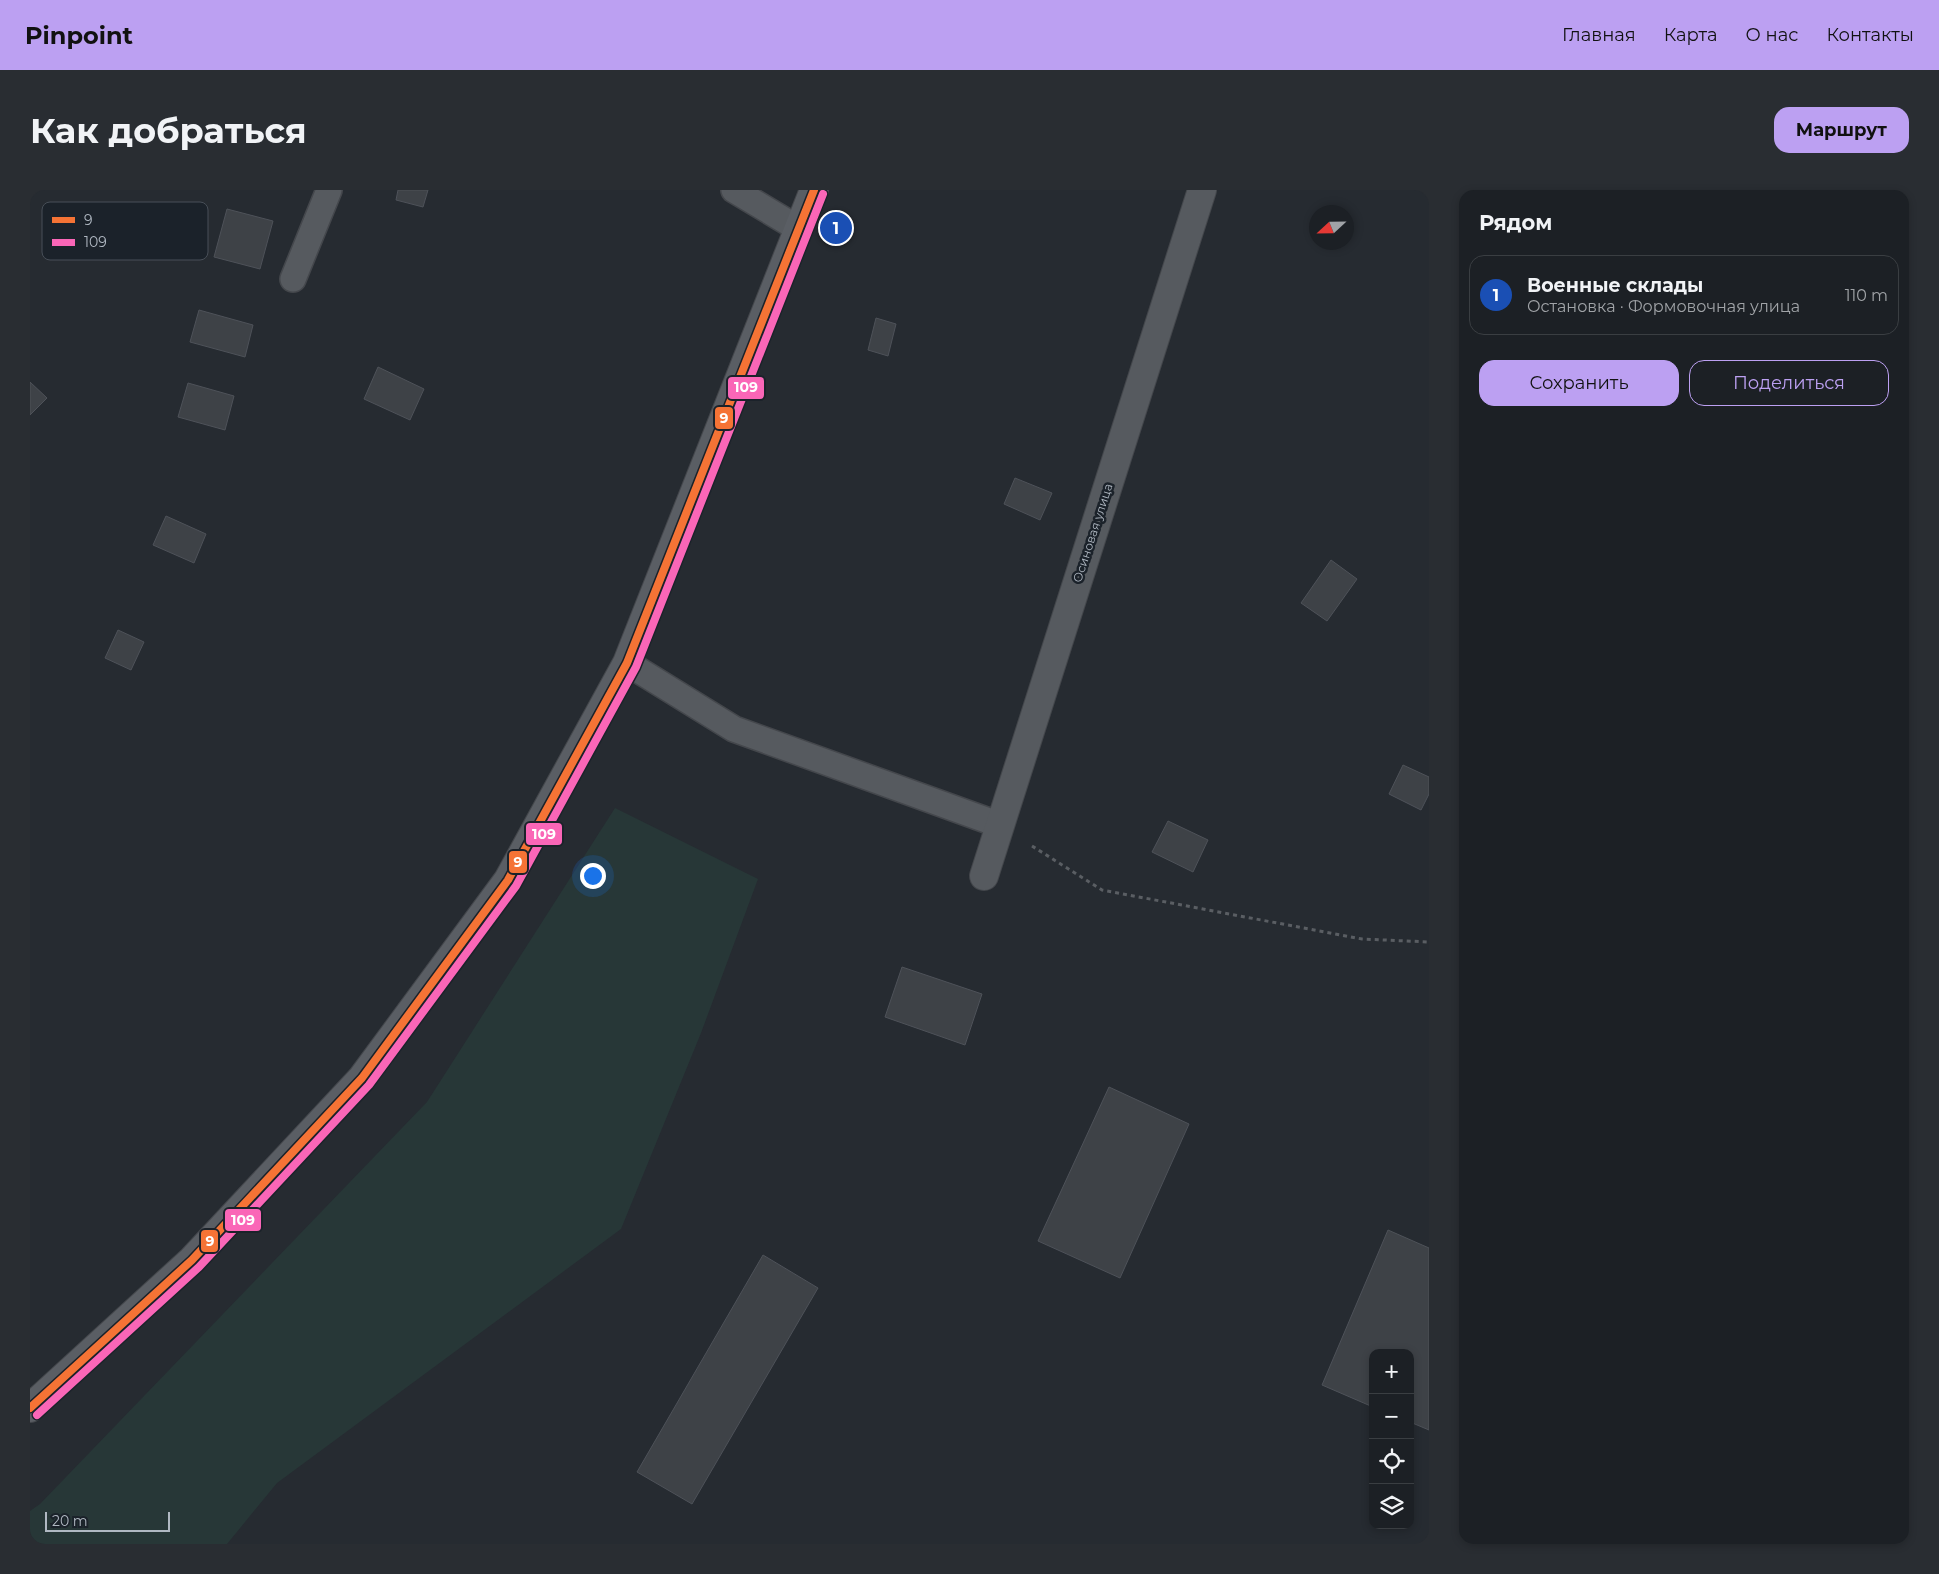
<!DOCTYPE html>
<html lang="ru">
<meta charset="utf-8">
<style>
:root{--surface:#1c2025;--page:#292d32;--text:#f1f3f6;--muted:#a0a3a7;--line:#3a3e42;--accent:#bca0f2}
body{margin:0;font-family:Montserrat,sans-serif;background:var(--page);color:var(--text)}
.controls{position:absolute;right:15px;bottom:15px;display:grid;overflow:hidden;border-radius:10px;box-shadow:0 2px 8px #0003}
.controls button{width:45px;height:45px;display:grid;place-items:center;padding:0;border:0;border-bottom:1px solid var(--line);background:var(--surface);color:var(--text);font:25px sans-serif}
.compass{position:absolute;left:1279px;top:15px;width:45px;height:45px;border-radius:50%;background:var(--surface);box-shadow:0 2px 8px #0003;rotate:248deg}
.scale{position:absolute;left:15px;bottom:12px;width:125px;box-sizing:border-box;padding-left:5px;border:2px solid #b0b8c2;border-top:0;font-size:14px;line-height:18px;white-space:nowrap;color:#b0b8c2;-webkit-text-stroke:4px #1b222a;paint-order:stroke}
.you{position:absolute;left:562px;top:685px;width:18px;height:18px;margin:-12px;border:4px solid #fff;border-radius:50%;background:#1a73e8;box-shadow:0 0 0 8px #1a73e833}
.badge{display:grid;place-items:center;width:32px;height:32px;border-radius:50%;background:var(--accent);color:#fff;font-size:16px;font-weight:700}
.pin{position:absolute;translate:-50% -50%;border:2px solid #fff;box-shadow:0 1px 5px #0006}
.list{margin:0;padding:0;list-style:none}
h2{display:flex;justify-content:space-between;align-items:center;height:65px;margin:0;padding:0 20px;font-size:21px}
h2 small{font-size:16px;font-weight:400;color:var(--muted)}
.list li{display:grid;grid-template-columns:32px 1fr auto;gap:15px;align-items:center;box-sizing:border-box;height:80px;margin:0 10px 10px;padding:0 10px;border:1px solid var(--line);border-radius:15px}
.list b{display:block;font-size:19px;white-space:nowrap}
.list p{margin:0;font-size:16px;white-space:nowrap;color:var(--muted)}
.list em{font-size:16px;font-style:normal;color:var(--muted)}
.actions{display:flex;gap:10px;padding:15px 20px}
.actions a{flex:1;padding:11px 0;border:1px solid var(--accent);border-radius:15px;text-align:center;font-size:18px;color:var(--accent)}
.actions .main{background:var(--accent);color:#111}
.icon{flex:none;width:28px;height:28px;fill:none;stroke:currentColor;stroke-width:2;stroke-linecap:round;stroke-linejoin:round}
.map{position:relative;flex:none;width:1399px;height:1354px;overflow:hidden;border-radius:15px}
header{display:flex;align-items:center;gap:30px;box-sizing:border-box;height:70px;padding:0 25px;background:var(--accent);color:#111}
header strong{font-size:24px}
nav{display:flex;gap:28px;margin-inline-start:auto;font-size:18px}
.intro{display:flex;align-items:center;justify-content:space-between;box-sizing:border-box;height:120px;padding:0 30px}
h1{margin:0;font-size:35px}
.button{padding:12px 22px;border-radius:15px;background:var(--accent);color:#111;font-size:18px;font-weight:700}
main{display:flex;gap:30px;padding:0 30px}
aside{flex:1;background:var(--surface);border-radius:15px;box-shadow:0 2px 8px #0003}
.map>svg:first-child{display:block}
</style>
<header>
<strong>Pinpoint</strong>
<nav><a>Главная</a><a>Карта</a><a>О нас</a><a>Контакты</a></nav>
</header>
<div class="intro"><h1>Как добраться</h1><a class="button">Маршрут</a></div>
<main>
<div class="map">
<svg width="1399" height="1354" viewBox="0 0 1399 1354">
<rect width="100%" height="100%" fill="#262b31"/>
<path fill="#273737" d="M585 618 728 689 671 843 591 1039 247 1293 197 1354H0V1321L10 1314 397 912Z"/>
<g fill="#3e4247" stroke="#4e5259">
<path d="M368 0H398L393 17 366 10Z"/>
<path d="M197 19 243 31 230 79 184 67Z"/>
<path d="M169 120 223 135 215 167 160 152Z"/>
<path d="M846 128 866 134 858 166 838 160Z"/>
<path d="M348 177 394 199 380 230 334 209Z"/>
<path d="M0 192 17 208 0 225Z"/>
<path d="M158 193 204 206 195 240 148 227Z"/>
<path d="M985 288 1022 303 1010 330 974 314Z"/>
<path d="M136 326 176 344 164 373 123 355Z"/>
<path d="M1301 370 1327 389 1297 431 1271 413Z"/>
<path d="M88 440 114 452 101 480 75 468Z"/>
<path d="M1373 575 1399 587V604L1391 620 1359 604Z"/>
<path d="M1138 631 1178 650 1163 682 1122 662Z"/>
<path d="M872 777 952 804 935 855 855 827Z"/>
<path d="M1079 897 1159 934 1090 1088 1008 1051Z"/>
<path d="M1358 1040 1399 1058V1240L1380 1232V1163H1343V1217L1292 1195Z"/>
<path d="M733 1065 788 1098 662 1314 607 1282Z"/>
</g>
<g fill="none" stroke-linecap="round" stroke-linejoin="round">
<g stroke="#44474c" stroke-width="28">
<g id="lane">
<path d="M704 0 769 39"/>
<path d="M263 89 299 0"/>
<path d="M597 473 704 539 970 635"/>
</g>
</g>
<g stroke="#44474c" stroke-width="30">
<path id="street" d="M954 686 1172 0"/>
</g>
<g stroke="#44474c" stroke-width="30">
<path id="secondary" d="M0 1218 162 1070 332 888 478 690 597 473 784 0"/>
</g>
<path stroke="#5a5e63" stroke-width="3" stroke-dasharray="4 4" stroke-linecap="butt" d="M1002 656 1072 700 1332 749 1399 752"/>
<use href="#lane" stroke="#565a5f" stroke-width="25"/>
<use href="#street" stroke="#565a5f" stroke-width="28"/>
<use href="#secondary" stroke="#5a5e64" stroke-width="28"/>
<g stroke="#1b222a" stroke-width="11">
<path id="bus-1" d="M0 1218 162 1070 332 888 478 690 597 473 784 0"/>
</g>
<g stroke="#1b222a" stroke-width="11">
<path id="bus-2" d="M7 1225 169 1077 339 895 486 696 606 477 793 4"/>
</g>
<use href="#bus-1" stroke="#f57335" stroke-width="8"/>
<use href="#bus-2" stroke="#fa66b7" stroke-width="8"/>
</g>
<g text-anchor="middle" stroke-width="5" stroke-linejoin="round" paint-order="stroke">
<g font-size="12" fill="#b0b8c2" stroke="#1b222a">
<text transform="translate(1063 343) rotate(-72)" y="4">Осиновая улица</text>
</g>
</g>
<rect x="12" y="12" width="166" height="58" rx="8" fill="#1b222a" stroke="#484f58" stroke-width="1"/>
<rect x="22" y="27" width="23" height="6" fill="#f57335"/>
<rect x="22" y="49" width="23" height="7" fill="#fa66b7"/>
<g font-size="14" fill="#b0b8c2">
<text x="54" y="35">9</text>
<text x="54" y="57">109</text>
</g>
<g stroke="#1b222a" stroke-width="2">
<rect x="697" y="186" width="38" height="24" rx="5" fill="#fa66b7"/>
<rect x="684" y="216" width="20" height="24" rx="5" fill="#f57335"/>
<rect x="495" y="632" width="38" height="24" rx="5" fill="#fa66b7"/>
<rect x="478" y="660" width="20" height="24" rx="5" fill="#f57335"/>
<rect x="194" y="1018" width="38" height="24" rx="5" fill="#fa66b7"/>
<rect x="170" y="1039" width="19" height="24" rx="5" fill="#f57335"/>
</g>
<g font-size="14" text-anchor="middle" font-weight="bold" fill="#fff">
<text x="716" y="202">109</text>
<text x="694" y="233">9</text>
<text x="514" y="649">109</text>
<text x="488" y="677">9</text>
<text x="213" y="1035">109</text>
<text x="180" y="1056">9</text>
</g>
</svg>
<div class="controls">
<button>+</button>
<button>−</button>
<button><svg class="icon" aria-label="locate" viewBox="0 0 24 24"><circle cx="12" cy="12" r="6"/><path d="M12 2v4M12 18v4M2 12h4M18 12h4"/></svg></button>
<button><svg class="icon" aria-label="layers" viewBox="0 0 24 24"><path d="M12 4l9 5-9 5-9-5zM3 14l9 5 9-5"/></svg></button>
</div>
<svg class="compass" viewBox="-18 -18 36 36"><path d="M0-13l5 13h-10z" fill="#e53935"/><path d="M0 13l5-13h-10z" fill="#a0a3a7"/></svg>
<div class="scale">20 m</div>
<div class="you"></div>
<div class="pin badge" style="left:806px;top:38px;background:#1a4fb4">1</div>
</div>
<aside>
<h2>Рядом<small></small></h2>
<ul class="list">
<li><span class="badge" style="background:#1a4fb4">1</span><div><b>Военные склады</b><p>Остановка · Формовочная улица</p></div><em>110 m</em></li>
</ul>
<div class="actions"><a class="main">Сохранить</a><a>Поделиться</a></div>
</aside>
</main>
